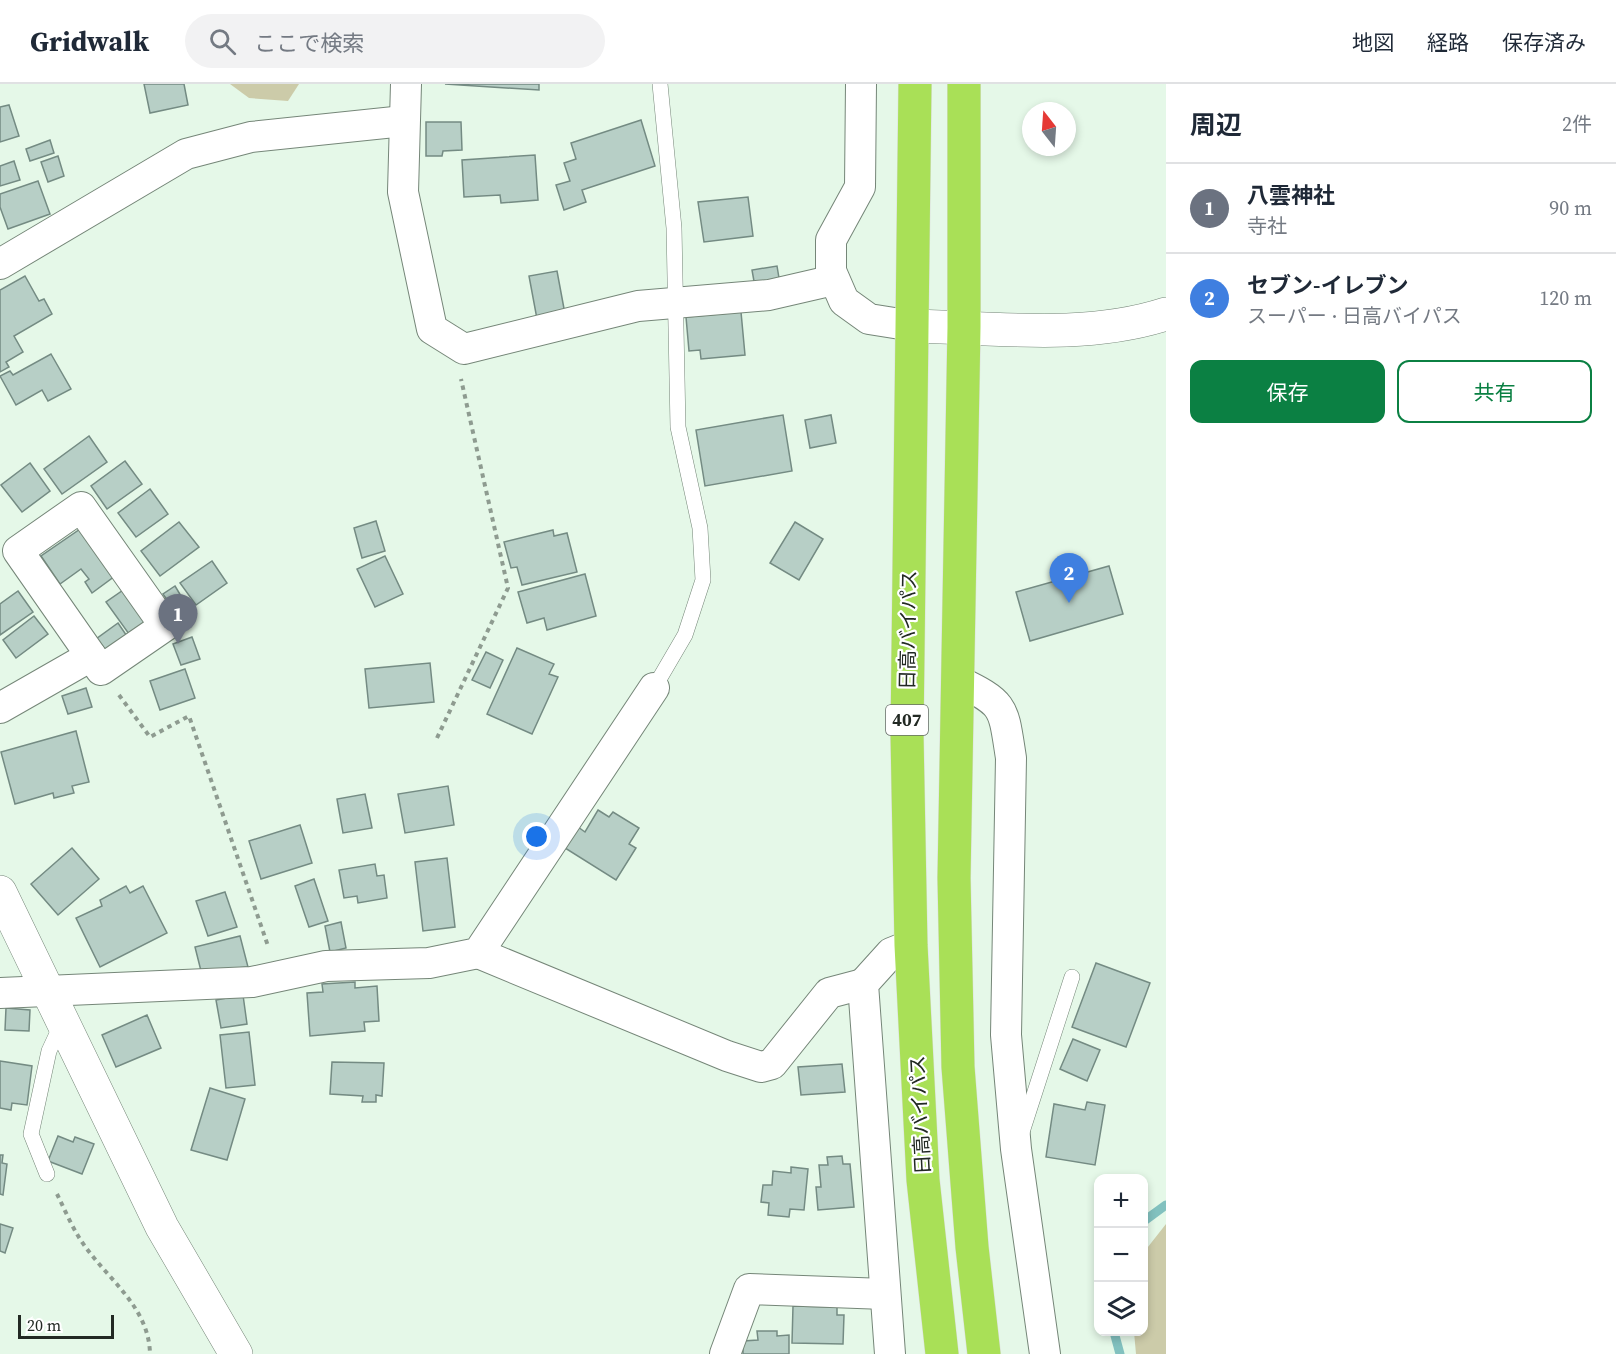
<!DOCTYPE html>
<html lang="ja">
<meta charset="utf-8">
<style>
:root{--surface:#fff;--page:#f2f2f3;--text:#1f2937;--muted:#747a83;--line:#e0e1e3;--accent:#0b8043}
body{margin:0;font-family:"Source Serif 4","Noto Sans JP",serif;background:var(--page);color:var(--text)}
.controls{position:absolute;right:18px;bottom:18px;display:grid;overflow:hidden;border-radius:12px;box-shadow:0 3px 9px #0003}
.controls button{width:54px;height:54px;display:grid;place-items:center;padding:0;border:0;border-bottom:2px solid var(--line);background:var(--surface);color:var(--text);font:30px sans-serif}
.compass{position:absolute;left:1022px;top:18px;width:54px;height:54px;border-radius:50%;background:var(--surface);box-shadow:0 3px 9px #0003;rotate:343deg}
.scale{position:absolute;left:18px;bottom:15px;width:96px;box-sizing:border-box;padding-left:6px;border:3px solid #222923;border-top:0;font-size:16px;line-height:21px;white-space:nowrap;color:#222923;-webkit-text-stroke:4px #fff;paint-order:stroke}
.you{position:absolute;left:537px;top:753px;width:21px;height:21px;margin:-15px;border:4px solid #fff;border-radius:50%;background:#1a73e8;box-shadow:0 0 0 9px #1a73e833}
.badge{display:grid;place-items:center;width:39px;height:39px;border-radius:50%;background:var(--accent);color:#fff;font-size:20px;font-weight:700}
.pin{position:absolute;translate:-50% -50px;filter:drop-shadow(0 2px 3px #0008)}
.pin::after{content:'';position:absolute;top:32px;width:21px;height:18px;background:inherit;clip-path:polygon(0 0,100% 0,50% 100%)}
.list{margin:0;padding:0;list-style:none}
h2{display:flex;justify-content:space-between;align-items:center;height:78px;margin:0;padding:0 24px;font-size:26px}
h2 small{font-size:20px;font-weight:400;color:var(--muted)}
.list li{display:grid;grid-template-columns:39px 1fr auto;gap:18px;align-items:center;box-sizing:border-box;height:90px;padding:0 24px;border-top:2px solid var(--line)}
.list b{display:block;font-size:22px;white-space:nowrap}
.list p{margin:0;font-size:20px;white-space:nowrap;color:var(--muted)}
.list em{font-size:20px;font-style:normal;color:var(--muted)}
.actions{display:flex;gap:12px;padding:18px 24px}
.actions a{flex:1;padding:14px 0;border:2px solid var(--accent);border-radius:12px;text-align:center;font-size:21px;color:var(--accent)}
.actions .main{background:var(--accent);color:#fff}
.icon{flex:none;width:33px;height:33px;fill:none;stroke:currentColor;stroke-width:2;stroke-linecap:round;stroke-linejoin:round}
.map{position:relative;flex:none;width:1166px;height:1270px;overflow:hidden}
header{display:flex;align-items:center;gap:36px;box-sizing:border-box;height:84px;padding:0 30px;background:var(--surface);border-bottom:2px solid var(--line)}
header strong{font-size:28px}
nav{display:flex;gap:33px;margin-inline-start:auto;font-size:21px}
.search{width:420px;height:54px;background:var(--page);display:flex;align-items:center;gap:15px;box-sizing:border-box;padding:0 21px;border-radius:33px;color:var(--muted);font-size:22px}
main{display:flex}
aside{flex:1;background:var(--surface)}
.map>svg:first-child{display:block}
</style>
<header>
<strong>Gridwalk</strong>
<div class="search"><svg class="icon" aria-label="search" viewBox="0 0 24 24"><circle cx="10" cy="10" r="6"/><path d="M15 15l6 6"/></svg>ここで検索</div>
<nav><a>地図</a><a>経路</a><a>保存済み</a></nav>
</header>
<main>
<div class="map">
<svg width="1166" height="1270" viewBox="0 0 1166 1270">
<rect width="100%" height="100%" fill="#e5f8e8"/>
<g fill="#cccba9">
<path d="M230 0H299L288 17 249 14Z"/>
<path d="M1166 1140V1270H1136L1134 1248H1144V1168Z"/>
</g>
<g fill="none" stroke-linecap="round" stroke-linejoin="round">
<g stroke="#82c1bf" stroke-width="9">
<path d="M1144 1137 1166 1121"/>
<path d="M1114 1248 1120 1270"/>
</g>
</g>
<g fill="#b7cfc6" stroke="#748b83" stroke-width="1.5">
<path d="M144 0H184L188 21 150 29Z"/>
<path d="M445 0H539V6Z"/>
<path d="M9 21 19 52 0 58V23Z"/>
<path d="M641 36 655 82 582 106 586 118 564 126 556 101 570 97 564 79 576 75 571 59Z"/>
<path d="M426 38H461L462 66 443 67 442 72H426Z"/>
<path d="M50 56 54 69 30 77 26 65Z"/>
<path d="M535 71 538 116 501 119 500 111 464 113 462 76Z"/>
<path d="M58 72 64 92 48 98 41 78Z"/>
<path d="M14 77 20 96 0 102V82Z"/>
<path d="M38 97 50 130 8 145 0 123V110Z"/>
<path d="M748 113 753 152 704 158 698 118Z"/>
<path d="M777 182 780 200 755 203 752 186Z"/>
<path d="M557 187 565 230 537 235 529 192Z"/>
<path d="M25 192 39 217 44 215 52 230 14 252 23 268 6 278 9 283 0 288V206Z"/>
<path d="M741 228 745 271 701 275 700 266 689 267 686 233Z"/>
<path d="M51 270 71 305 48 317 42 306 16 321 0 292 10 287 13 291Z"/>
<path d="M783 331 792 387 705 402 696 346Z"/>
<path d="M831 331 836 359 810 364 805 336Z"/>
<path d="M89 352 107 378 62 410 44 385Z"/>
<path d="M125 377 142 400 107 425 91 402Z"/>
<path d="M30 379 50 407 22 428 1 401Z"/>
<path d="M150 405 168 430 136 453 118 429Z"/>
<path d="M376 437 385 467 362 474 354 444Z"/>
<path d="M179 438 199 463 160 492 141 467Z"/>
<path d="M795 438 823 455 799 496 770 479Z"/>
<path d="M86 441 119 489 92 509 85 498 89 495 81 485 60 500 41 472Z"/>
<path d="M553 446 554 452 567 449 577 488 522 501 517 483 511 484 504 458Z"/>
<path d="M385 472 403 510 375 523 357 485Z"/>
<path d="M212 477 227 499 196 521 180 499Z"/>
<path d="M1109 482 1123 530 1030 557 1016 508Z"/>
<path d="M585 490 596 532 547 546 544 534 527 539 518 508Z"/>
<path d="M129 502 151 534 129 550 106 518Z"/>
<path d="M175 502 187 522 176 529 163 510Z"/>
<path d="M18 507 33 528 0 551V520Z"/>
<path d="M34 532 48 550 16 574 3 556Z"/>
<path d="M118 539 131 558 108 574 96 555Z"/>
<path d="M192 553 200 575 181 581 173 560Z"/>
<path d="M517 564 554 580 549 590 558 593 532 650 487 630Z"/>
<path d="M486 568 503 576 490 604 472 596Z"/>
<path d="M430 579 434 618 369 624 365 585Z"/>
<path d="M185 585 195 614 160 626 150 597Z"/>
<path d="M86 604 92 623 68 630 62 612Z"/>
<path d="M76 647 89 698 72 702 74 709 54 714 53 709 15 720 1 668Z"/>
<path d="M448 702 454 741 405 749 398 710Z"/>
<path d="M365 710 372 744 343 749 337 715Z"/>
<path d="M598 726 609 733 613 728 639 744 629 760 636 764 616 796 565 764 578 743 585 748Z"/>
<path d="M300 741 312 779 261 795 249 757Z"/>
<path d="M72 764 99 795 58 831 31 800Z"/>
<path d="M447 774 455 843 423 847 415 778Z"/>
<path d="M375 780 377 792 384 791 387 814 358 819 357 812 344 814 339 786Z"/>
<path d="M314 795 328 837 309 843 295 802Z"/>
<path d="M126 802 130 809 143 802 167 849 100 883 76 834 102 822 100 816Z"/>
<path d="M225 808 237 843 208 852 196 817Z"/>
<path d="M341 838 346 864 330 868 325 842Z"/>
<path d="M240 852 248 883 201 887 195 863Z"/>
<path d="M1096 879 1150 899 1126 963 1072 943Z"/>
<path d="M355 898V904L377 902 379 937 364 938 365 947 310 952 307 909 323 908 322 900Z"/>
<path d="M243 911 247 940 221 944 216 916Z"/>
<path d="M6 924 30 926 29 947 5 946Z"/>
<path d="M147 931 161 964 116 983 102 951Z"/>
<path d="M249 948 255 1001 226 1004 220 951Z"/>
<path d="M1073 955 1100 966 1087 997 1060 985Z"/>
<path d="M0 977 32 982 27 1021 12 1019 11 1026 0 1024Z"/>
<path d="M332 978 384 979 382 1012 376 1011V1018H362L363 1012 330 1010Z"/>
<path d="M842 980 845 1008 801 1011 798 983Z"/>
<path d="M210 1004 245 1015 227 1076 191 1066Z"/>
<path d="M1087 1018 1105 1021 1095 1081 1046 1073 1054 1020 1085 1026Z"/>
<path d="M58 1052 73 1058 75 1053 94 1060 82 1090 48 1077Z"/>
<path d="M0 1071H3L2 1079 7 1080 3 1111 0 1110Z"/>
<path d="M842 1072 843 1080H850L854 1123 818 1126 816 1103H821L819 1081H828L827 1073Z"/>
<path d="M791 1083 808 1085 804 1126 790 1125 789 1133 768 1131 769 1119 761 1118 763 1101H772L773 1087 791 1089Z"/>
<path d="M0 1140 13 1144 5 1169 0 1167Z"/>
<path d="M793 1222 837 1223V1231H844L843 1260 792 1259Z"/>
<path d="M757 1247H777V1252L789 1251V1270H743V1257L758 1256Z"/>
</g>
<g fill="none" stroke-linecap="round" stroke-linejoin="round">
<g stroke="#758678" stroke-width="16">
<g id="lane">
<path d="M654 604 685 551 703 496 700 444 678 343 674 144 660 0"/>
<path d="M1022 1048 1072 893"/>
<path d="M47 1090 31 1050 49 967 62 939"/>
</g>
</g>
<g stroke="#758678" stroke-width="32">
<g id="street">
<path d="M406 0 403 108 432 245 464 265 638 222 769 211 834 196"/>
<path d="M861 0 860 103 831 156V187L844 217 869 235 913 242"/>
<path d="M0 180 186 70 251 53 404 37"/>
<path d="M81 423 165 542 101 586 18 467Z"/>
<path d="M958 597C1006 620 1003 623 1011 674L1006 951 1016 1065 1045 1270"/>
<path d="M0 624 91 572"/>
<path d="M478 869 727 972 761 983 772 980 829 909 863 900"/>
<path d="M0 909 252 898 326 882 429 879 478 869 654 604"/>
<path d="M725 1270 749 1205 885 1210"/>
<path d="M890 1270 863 900 891 869 911 861"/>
</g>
</g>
<g stroke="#758678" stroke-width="34">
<g id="secondary">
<path d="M913 242C996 244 1086 256 1166 230"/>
<path d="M0 808 162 1143 236 1270"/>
</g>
</g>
<g stroke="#dcdddc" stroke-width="34">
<g id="highway">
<path d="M915 0 907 650 911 861 923 1096 942 1270"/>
<path d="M964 0V243L954 794 958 983 972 1163 984 1270"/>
</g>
</g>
<g stroke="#8e9b90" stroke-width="4" stroke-dasharray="4.5 4.5" stroke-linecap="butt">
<path d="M119 611 150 653 189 632 268 862"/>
<path d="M437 654 508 504 461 295"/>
<path d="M57 1110C64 1124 71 1141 80 1155 105 1194 149 1221 150 1270"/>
</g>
<use href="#lane" stroke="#fff" stroke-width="15"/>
<use href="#street" stroke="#fff" stroke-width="30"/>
<use href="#secondary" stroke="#fff" stroke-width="33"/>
<use href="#highway" stroke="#a9e057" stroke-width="33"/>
</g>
<g text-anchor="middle" stroke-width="4.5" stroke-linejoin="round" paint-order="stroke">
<rect fill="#fff" stroke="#646965" stroke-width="1.5" x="886" y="621" width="42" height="30" rx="4.5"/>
<g font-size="18" font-weight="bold" fill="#222923">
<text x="907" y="642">407</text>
</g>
<g font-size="20" fill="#222923" stroke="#fff">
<text transform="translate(908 546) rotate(-89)" y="7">日高バイパス</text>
<text transform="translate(920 1031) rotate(-93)" y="7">日高バイパス</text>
</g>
</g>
</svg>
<div class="controls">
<button>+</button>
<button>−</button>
<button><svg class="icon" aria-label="layers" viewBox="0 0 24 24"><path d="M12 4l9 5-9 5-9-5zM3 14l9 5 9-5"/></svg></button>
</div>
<svg class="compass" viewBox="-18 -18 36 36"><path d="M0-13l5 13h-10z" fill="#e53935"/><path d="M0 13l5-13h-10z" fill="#747a83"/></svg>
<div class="scale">20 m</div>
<div class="you"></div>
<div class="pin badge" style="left:178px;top:560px;background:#6b7280">1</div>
<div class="pin badge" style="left:1069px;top:519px;background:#3f7fe0">2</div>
</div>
<aside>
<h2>周辺<small>2件</small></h2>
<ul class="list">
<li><span class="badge" style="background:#6b7280">1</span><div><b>八雲神社</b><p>寺社</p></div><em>90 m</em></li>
<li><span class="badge" style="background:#3f7fe0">2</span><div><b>セブン-イレブン</b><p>スーパー · 日高バイパス</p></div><em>120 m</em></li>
</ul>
<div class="actions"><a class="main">保存</a><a>共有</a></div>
</aside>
</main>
